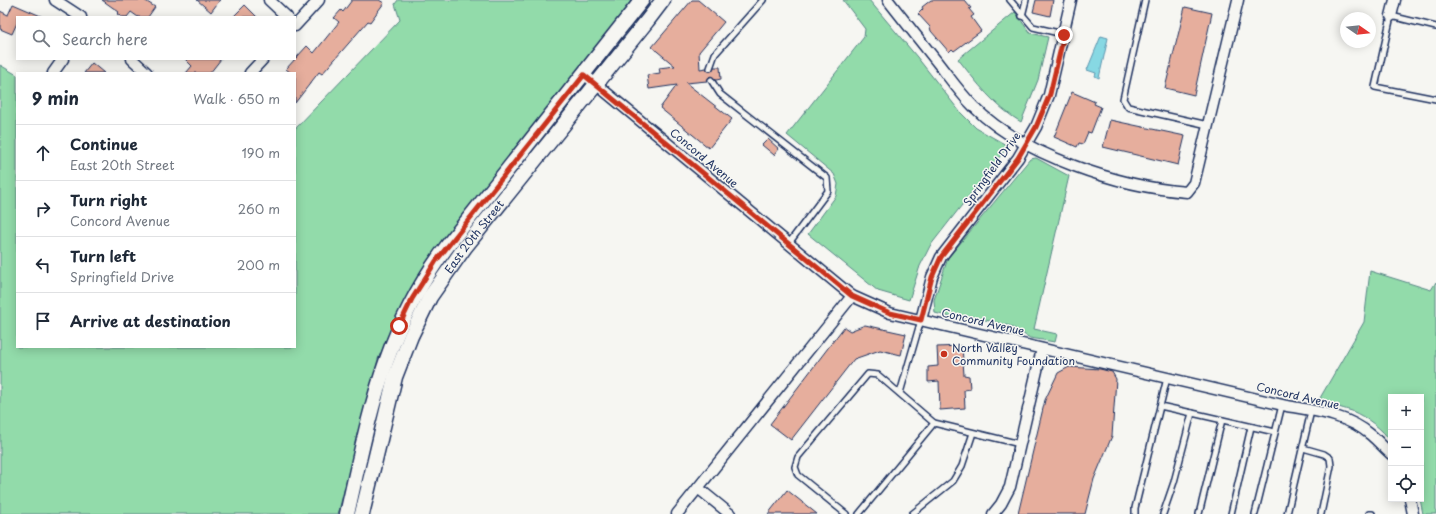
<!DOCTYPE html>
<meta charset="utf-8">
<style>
:root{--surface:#fff;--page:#f6f6f7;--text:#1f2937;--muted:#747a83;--line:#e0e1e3}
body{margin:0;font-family:"Playpen Sans",sans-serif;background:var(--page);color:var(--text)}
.controls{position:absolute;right:12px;bottom:12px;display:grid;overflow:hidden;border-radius:0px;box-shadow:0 2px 10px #0003}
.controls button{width:36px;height:36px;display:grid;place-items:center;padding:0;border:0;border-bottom:1px solid var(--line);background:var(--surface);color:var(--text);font:20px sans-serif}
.compass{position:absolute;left:1340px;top:12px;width:36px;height:36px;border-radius:50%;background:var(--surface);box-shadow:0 2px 10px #0003;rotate:104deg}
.stop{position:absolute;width:12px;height:12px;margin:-9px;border:3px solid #c8321e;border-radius:50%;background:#fff}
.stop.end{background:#c8321e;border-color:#fff;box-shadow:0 1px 4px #0008}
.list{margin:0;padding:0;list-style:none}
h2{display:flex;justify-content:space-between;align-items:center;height:52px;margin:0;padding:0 16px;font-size:17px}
h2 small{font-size:13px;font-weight:400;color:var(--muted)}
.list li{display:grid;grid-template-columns:26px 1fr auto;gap:12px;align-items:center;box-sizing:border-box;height:56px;padding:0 16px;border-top:1px solid var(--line)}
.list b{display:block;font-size:15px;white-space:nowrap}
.list p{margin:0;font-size:13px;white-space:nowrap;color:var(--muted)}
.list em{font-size:13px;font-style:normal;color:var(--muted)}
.icon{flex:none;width:22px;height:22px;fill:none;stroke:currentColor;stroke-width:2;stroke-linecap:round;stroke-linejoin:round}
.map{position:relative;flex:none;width:1436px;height:514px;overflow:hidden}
.search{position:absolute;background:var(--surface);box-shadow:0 2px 10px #0003;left:16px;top:16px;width:280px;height:44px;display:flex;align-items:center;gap:10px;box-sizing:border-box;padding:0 14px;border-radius:0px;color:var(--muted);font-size:15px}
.panel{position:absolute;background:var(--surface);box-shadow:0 2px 10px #0003;left:16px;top:72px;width:280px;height:276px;border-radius:0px}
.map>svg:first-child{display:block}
</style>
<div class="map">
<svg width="1436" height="514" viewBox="0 0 1436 514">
<rect width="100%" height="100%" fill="#f6f6f2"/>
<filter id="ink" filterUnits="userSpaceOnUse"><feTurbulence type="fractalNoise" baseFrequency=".025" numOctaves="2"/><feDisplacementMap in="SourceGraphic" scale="8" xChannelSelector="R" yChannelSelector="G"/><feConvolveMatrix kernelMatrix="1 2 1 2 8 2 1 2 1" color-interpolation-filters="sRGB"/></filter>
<g filter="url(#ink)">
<g fill="#92dbaa" stroke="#568584">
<path d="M398 0H632L411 289 378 359 338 514H0V65L17 75V347H295V129L400 20 395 4Z"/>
<path d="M843 0H869L917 57 960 112 976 128 1008 146 930 246 920 266 909 300 878 291 808 234 836 196 838 184 834 174 787 135 864 37 865 29Z"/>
<path d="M1015 12 1030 33 1048 37 1038 80 1021 122C994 106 977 83 958 59Z"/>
<path d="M1036 158 1069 176 1034 329 1057 334 1055 342 1030 338 1010 326 973 317 955 318 935 313 934 300 948 258 1030 159Z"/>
<path d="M1370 271 1431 290 1436 282V514H1423L1420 499 1422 476 1421 397H1391V442C1383 429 1366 417 1352 411 1339 407 1332 406 1320 398L1364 322Z"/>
</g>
<path fill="#87d8e3" stroke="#5c94ae" d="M1101 36 1108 38 1099 78 1095 76 1096 73 1087 70Z"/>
<g fill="#e6ae9d" stroke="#1b2f5e">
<path d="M102 0H144L155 7 148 17H138L131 12 127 17H122L117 14 119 12Z"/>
<path d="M197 0H220L211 12Z"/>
<path d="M352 0H379L384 3 370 22 368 21 322 74 319 72 295 103V73H291L286 69 307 46 314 53 339 22 334 18 341 10 343 12Z"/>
<path d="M692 0H698L724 22 699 52 700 69 706 68 710 72 714 67H720L721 79 716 80 710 76 707 81 686 83 732 119 709 148 660 108 677 85 649 89 647 75 660 73 659 68 675 66 652 47Z"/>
<path d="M931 0H964L971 8 969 9 974 15 971 17 981 31 954 51 952 49 949 52 931 31 930 27 918 14 923 9 922 7Z"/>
<path d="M1036 0H1053L1050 16 1033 12Z"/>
<path d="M13 4 43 17H17V23L12 34 0 29V11L8 15Z"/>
<path d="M245 5 257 17H233Z"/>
<path d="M1185 7 1212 13 1194 95 1165 88Z"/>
<path d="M185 59H221L210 73H186L192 66Z"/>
<path d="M92 63 104 73H84Z"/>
<path d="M1072 92 1095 102 1094 104 1101 107 1091 133 1088 132 1083 144 1079 143 1077 147 1054 137Z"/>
<path d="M1110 120 1185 136 1178 165 1103 147Z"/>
<path d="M768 139 779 149 774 155 762 145Z"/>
<path d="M865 325 906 334 901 355 880 350 854 359 791 440 770 424 844 327 850 331Z"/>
<path d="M962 346 964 375 969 376 970 389 964 390 965 408 940 410 939 381 928 382V367L938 366 937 347Z"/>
<path d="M1069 367 1100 369 1112 372 1116 379 1112 436 1094 479 1085 514H1018L1045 400 1058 373Z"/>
<path d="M787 490 817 514H768Z"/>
</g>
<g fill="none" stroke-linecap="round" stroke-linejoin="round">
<g stroke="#1b2f5e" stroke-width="8">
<g id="lane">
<path d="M1010 0 1033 27 1063 34"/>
<path d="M1145 0 1123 99 1128 107 1208 125"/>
<path d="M1022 16 1026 0"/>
<path d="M1436 27 1391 16 1375 87 1436 99"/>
<path d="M710 68 715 54 763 0"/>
<path d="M711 80 720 94 827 178 828 191 789 243"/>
<path d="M900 393 921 320"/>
<path d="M1160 406 1192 413 1174 482 1163 514"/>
<path d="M1192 413 1275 432"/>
<path d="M1303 448 1324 454 1330 458 1331 466 1321 514"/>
<path d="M846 514 798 475 795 467 798 457 868 374 878 375 934 423 1020 444"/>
<path d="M859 514 934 423"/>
<path d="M912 514 953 481 962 466 973 433"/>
<path d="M1135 514V508L1167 378"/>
<path d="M1199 514 1222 420"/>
<path d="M1231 514 1251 427"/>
<path d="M1255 514 1282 405"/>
<path d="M1287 514 1311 411"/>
<path d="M1369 514H1372"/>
</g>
</g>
<g stroke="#1b2f5e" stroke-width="13">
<g id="street">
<path d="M55 0 81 17"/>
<path d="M269 0 287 17"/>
<path d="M888 0C905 22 923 44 941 67 951 80 961 94 974 107 1022 155 1120 187 1187 192L1194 183 1238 0"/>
<path d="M1391 16 1395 0"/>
<path d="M295 26 319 0"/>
<path d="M132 59 147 73"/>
<path d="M53 73 63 59"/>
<path d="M250 73 263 59"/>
<path d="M585 75 852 296 890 313 1287 406C1316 411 1348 415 1371 435 1378 441 1384 448 1391 454"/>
<path d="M921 320 932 277 941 257 1018 158 1036 127 1049 95 1071 0"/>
<path d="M698 488 730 514"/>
<path d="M1410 499 1413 514"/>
<path d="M677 514 852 296"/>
<path d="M993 514 1001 504 1010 487 1042 349"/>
</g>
</g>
<g stroke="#1b2f5e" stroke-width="17">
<g id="secondary">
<path d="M347 514C370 413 384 330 448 245L642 0"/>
<path id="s1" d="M362 514 395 377 411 336 430 297 465 247 647 21 663 0"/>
</g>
</g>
<use href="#lane" stroke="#f6f6f2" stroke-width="5"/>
<use href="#street" stroke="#f6f6f2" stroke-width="10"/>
<use href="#secondary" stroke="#f6f6f2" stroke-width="14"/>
</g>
</g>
<g fill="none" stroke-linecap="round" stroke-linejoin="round" filter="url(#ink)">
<path stroke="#c8321e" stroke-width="5" d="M399 326 412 299 436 261 584 75 852 296 890 313 921 320 932 277 941 257 1018 158 1036 127 1050 94 1064 35"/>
</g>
<circle fill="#c8321e" stroke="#f6f6f2" stroke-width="1.5" cx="944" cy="354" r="4"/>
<g text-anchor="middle" stroke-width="3" stroke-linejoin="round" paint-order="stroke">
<g font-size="11" fill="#1b2f5e" stroke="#f6f6f2">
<text transform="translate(704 158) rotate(40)" y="4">Concord Avenue</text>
<text transform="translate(992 169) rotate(-54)" y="4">Springfield Drive</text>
<text dy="4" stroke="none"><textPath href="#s1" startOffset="303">East 20th Street</textPath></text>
<text transform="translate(983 322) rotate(13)" y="4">Concord Avenue</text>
<text transform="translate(1298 396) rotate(13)" y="4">Concord Avenue</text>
</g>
<g font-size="11" fill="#1b2f5e" stroke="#f6f6f2" text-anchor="start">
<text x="952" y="352">North Valley<tspan x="952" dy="13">Community Foundation</tspan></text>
</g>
</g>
</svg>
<div class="controls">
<button>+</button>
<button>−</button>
<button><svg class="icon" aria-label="locate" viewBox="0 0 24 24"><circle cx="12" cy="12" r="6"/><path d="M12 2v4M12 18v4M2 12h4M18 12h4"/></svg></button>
</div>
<svg class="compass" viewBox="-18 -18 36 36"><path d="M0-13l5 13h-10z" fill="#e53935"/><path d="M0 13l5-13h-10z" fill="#747a83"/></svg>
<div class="stop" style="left:399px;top:326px"></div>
<div class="stop end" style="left:1064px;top:35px"></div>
<div class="search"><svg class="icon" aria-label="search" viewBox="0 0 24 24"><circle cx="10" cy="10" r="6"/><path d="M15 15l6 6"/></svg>Search here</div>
<section class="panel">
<h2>9 min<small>Walk · 650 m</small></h2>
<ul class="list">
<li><svg class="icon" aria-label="ahead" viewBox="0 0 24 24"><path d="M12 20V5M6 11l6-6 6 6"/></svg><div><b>Continue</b><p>East 20th Street</p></div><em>190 m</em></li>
<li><svg class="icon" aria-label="right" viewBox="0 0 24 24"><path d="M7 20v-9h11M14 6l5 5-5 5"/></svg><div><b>Turn right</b><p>Concord Avenue</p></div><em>260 m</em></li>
<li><svg class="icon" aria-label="left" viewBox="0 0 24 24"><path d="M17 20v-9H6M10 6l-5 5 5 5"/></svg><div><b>Turn left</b><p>Springfield Drive</p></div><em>200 m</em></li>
<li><svg class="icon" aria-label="arrive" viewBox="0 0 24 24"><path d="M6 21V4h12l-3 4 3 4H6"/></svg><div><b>Arrive at destination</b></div></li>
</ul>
</section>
</div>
